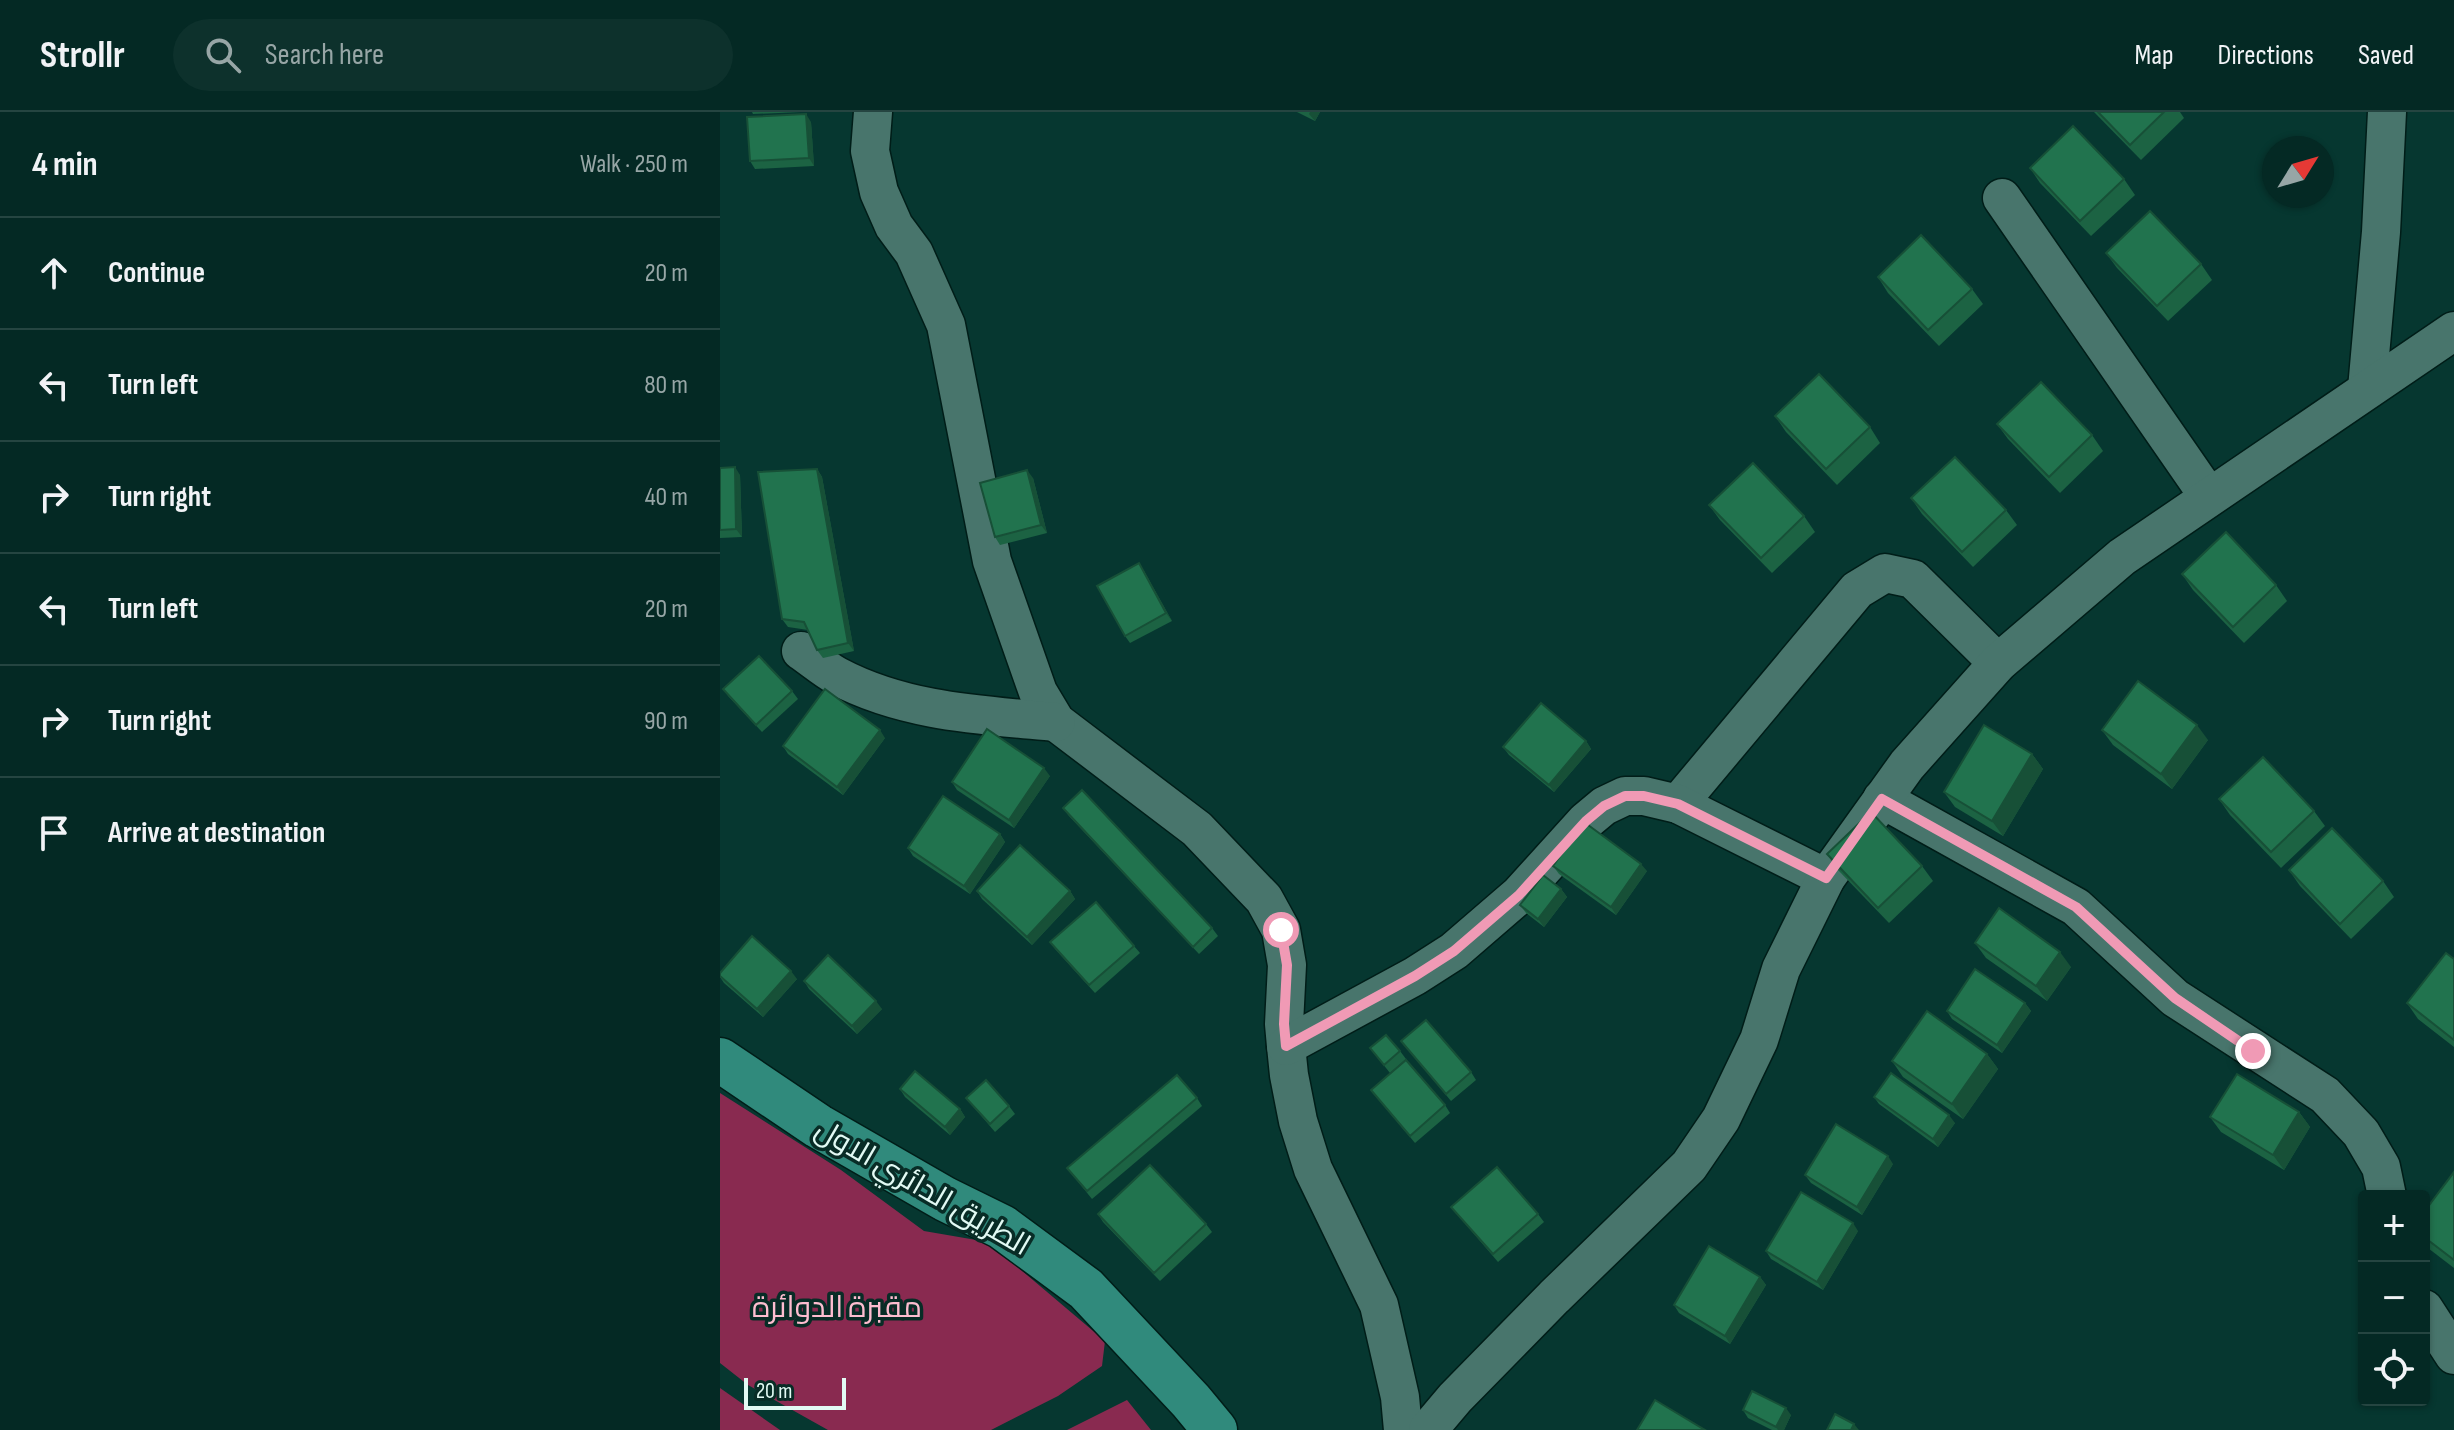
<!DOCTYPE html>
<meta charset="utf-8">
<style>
:root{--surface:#042924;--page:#0d312c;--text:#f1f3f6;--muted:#97a6a6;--line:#254541}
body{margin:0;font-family:"Sofia Sans Condensed",Cairo,sans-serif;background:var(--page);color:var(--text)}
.controls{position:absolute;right:24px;bottom:24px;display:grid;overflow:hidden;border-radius:8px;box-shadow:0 2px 6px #0004}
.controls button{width:72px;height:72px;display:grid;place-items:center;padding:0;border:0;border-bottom:2px solid var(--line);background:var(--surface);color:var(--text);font:40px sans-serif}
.compass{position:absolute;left:1542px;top:24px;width:72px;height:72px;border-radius:50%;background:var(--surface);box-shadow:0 2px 6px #0004;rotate:53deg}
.scale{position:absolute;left:24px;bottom:20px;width:102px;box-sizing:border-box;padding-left:8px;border:4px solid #e2faf4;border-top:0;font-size:22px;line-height:28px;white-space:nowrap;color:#e2faf4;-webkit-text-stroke:6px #082c26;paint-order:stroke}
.stop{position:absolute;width:24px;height:24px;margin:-18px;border:6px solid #f09ab5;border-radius:50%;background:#fff}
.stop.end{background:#f09ab5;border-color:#fff;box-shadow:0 2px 8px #0008}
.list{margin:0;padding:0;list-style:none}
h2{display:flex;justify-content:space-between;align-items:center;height:104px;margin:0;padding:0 32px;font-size:34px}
h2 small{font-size:26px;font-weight:400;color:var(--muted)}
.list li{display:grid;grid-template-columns:52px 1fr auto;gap:24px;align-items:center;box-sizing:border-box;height:112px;padding:0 32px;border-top:2px solid var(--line)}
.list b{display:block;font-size:30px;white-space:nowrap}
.list em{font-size:26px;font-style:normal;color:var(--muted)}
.icon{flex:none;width:44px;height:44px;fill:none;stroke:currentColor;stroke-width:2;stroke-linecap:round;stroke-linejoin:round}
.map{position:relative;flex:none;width:1734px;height:1318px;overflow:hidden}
header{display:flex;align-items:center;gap:48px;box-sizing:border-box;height:112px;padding:0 40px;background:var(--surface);border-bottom:2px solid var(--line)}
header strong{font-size:38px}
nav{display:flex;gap:44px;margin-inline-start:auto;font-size:28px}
.search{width:560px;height:72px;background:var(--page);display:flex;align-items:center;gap:20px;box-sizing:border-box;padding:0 28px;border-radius:44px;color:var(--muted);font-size:30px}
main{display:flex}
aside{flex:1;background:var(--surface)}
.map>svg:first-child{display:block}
</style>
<header>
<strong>Strollr</strong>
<div class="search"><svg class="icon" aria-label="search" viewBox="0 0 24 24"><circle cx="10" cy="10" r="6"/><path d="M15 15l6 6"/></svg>Search here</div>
<nav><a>Map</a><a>Directions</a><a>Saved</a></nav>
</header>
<main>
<aside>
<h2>4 min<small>Walk · 250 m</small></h2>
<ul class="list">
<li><svg class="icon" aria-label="ahead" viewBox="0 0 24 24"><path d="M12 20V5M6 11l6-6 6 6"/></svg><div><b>Continue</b></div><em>20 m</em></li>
<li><svg class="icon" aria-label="left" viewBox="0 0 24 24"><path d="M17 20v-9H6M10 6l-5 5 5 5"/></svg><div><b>Turn left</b></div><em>80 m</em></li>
<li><svg class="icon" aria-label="right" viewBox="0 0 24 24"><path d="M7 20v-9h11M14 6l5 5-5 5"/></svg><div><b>Turn right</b></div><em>40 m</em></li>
<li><svg class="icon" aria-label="left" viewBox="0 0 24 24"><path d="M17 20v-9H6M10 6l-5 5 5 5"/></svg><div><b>Turn left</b></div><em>20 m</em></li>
<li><svg class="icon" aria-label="right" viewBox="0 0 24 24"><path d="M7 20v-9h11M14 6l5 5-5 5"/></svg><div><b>Turn right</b></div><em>90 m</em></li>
<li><svg class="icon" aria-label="arrive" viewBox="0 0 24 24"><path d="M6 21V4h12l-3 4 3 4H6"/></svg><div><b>Arrive at destination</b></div></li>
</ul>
</aside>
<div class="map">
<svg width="1734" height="1318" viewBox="0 0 1734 1318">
<rect width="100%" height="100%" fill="#063730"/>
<g fill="#892a50">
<path d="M0 981 121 1058 204 1119 268 1130 385 1229 382 1254 338 1284 271 1318H108L28 1273 0 1251Z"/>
<path d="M0 1276 60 1318H0Z"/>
<path d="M407 1288 431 1318H347Z"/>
</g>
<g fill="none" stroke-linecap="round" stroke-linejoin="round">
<g stroke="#001d18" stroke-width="41">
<g id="minor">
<path d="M153 0 150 39 159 80 174 114 194 141 226 213 272 449 318 580 336 610 477 717 544 787 561 818 567 853 564 912 566 934 569 963 578 1009 593 1057 659 1193 680 1285 683 1318"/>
<path d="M1282 86 1489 385"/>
<path d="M1647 277 1661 120 1667 0"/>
<path d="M81 539C93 547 104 557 117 564 185 600 261 603 336 610"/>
<path d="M1162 687 1356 795 1455 886 1605 983 1641 1021 1661 1055 1667 1084"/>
<path d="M958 692 1137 478 1165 461 1193 467 1278 551"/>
<path d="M566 934 695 864 734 839 799 783 866 709 884 694 905 684H924L958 692 1106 766"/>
<path d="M1704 1197 1734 1243"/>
<path d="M708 1318 735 1286 834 1185 969 1054 1001 1007 1039 928 1061 857 1106 766 1187 653 1278 551 1402 445 1734 219"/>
</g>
</g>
<g stroke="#001d18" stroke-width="47">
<path id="major" d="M0 948 98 1014 225 1087 282 1115 366 1177 471 1289 495 1318"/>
</g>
<use href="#minor" stroke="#48756c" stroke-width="38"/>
<use href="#major" stroke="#308a7c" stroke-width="44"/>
</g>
<g fill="#1c6343">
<path d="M32 0H81L33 2Z"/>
<path d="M577 0H600L595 9Z"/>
<path d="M1374 0H1460L1464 6 1421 48Z"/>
<path d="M91 10 94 54 35 57 30 49Z"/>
<path d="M1310 56 1404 67 1415 83 1371 124 1320 71Z"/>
<path d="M1386 141 1481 152 1492 168 1448 209 1397 156Z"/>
<path d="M1158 165 1252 177 1263 192 1219 234 1168 181Z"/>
<path d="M1055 304 1150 315 1160 331 1117 373 1066 320Z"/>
<path d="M1277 312 1372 323 1383 339 1340 381 1288 327Z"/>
<path d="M0 356 20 363 22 425 0 426Z"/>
<path d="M97 357 102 365 134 539 103 546 97 538 88 518 68 515 62 507Z"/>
<path d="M313 366 327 421 280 433 275 425Z"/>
<path d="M1191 386 1286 398 1297 413 1253 455 1202 402Z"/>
<path d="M989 393 1084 404 1095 420 1052 461 1000 408Z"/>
<path d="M424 459 452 509 410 531 405 524Z"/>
<path d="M1462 462 1556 473 1567 489 1524 531 1473 478Z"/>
<path d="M3 577 72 579 78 587 42 620 9 585Z"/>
<path d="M1382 618 1488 628 1452 677 1393 633Z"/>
<path d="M165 626 123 683 68 642 63 634Z"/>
<path d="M866 629 871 637 834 680 789 643 783 635Z"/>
<path d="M1312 642 1323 657 1283 724 1235 695 1224 680Z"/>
<path d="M330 664 294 716 237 678 232 670Z"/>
<path d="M1499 687 1594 699 1605 714 1561 756 1510 703Z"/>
<path d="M343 696 492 816 498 824 479 842 349 704Z"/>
<path d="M280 722 285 730 250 782 193 744 188 736Z"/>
<path d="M1107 742 1202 754 1213 769 1169 811 1118 758Z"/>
<path d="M833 754 927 759 896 803 839 762Z"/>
<path d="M1569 758 1663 769 1674 785 1631 827 1580 774Z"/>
<path d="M841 777 847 785 824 815 806 801 800 793Z"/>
<path d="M257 779H350L355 787 312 833 262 787Z"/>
<path d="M330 830 414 834 420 841 375 881 336 838Z"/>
<path d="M1255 831 1351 855 1327 889 1266 846Z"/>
<path d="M1734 847V935L1698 907 1687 891Z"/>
<path d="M0 861 77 867 43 905 4 871 0 865Z"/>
<path d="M84 869 162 897 137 922 89 877Z"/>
<path d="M1305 891 1311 899 1282 941 1232 907 1227 899Z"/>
<path d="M681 929 751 960 756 968 731 989Z"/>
<path d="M650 936 680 939 686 947 670 961Z"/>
<path d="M1267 942 1278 957 1243 1007 1183 965 1172 949Z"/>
<path d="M180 977 240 997 245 1005 230 1023 185 985Z"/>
<path d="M651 978 725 993 730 1001 695 1031Z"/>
<path d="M1154 985 1235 1011 1218 1035 1159 992Z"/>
<path d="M246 986 289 994 295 1002 275 1020Z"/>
<path d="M477 986 482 994 372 1087 347 1056Z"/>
<path d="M1579 1000 1590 1015 1564 1058 1501 1020 1490 1005Z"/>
<path d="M1173 1052 1142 1103 1091 1071 1085 1063Z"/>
<path d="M1734 1060V1156L1704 1133V1100Z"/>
<path d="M731 1095 818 1102 824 1110 778 1150Z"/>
<path d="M378 1102 486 1112 492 1120 440 1169 383 1110Z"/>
<path d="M1138 1119 1103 1178 1051 1147 1046 1139Z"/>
<path d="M1040 1165 1046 1173 1010 1232 959 1201 954 1193Z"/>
<path d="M1023 1298 1071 1303 1064 1318H1052L1028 1306Z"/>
</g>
<g fill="#175037">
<path d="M590 0H600L595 9 589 2Z"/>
<path d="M86 2 91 10 94 54 89 46Z"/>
<path d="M15 355 20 363 22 425 16 417Z"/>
<path d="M97 357 102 365 134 539 128 531Z"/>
<path d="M307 358 313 366 327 421 321 413Z"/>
<path d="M419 451 424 459 452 509 446 501Z"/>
<path d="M1477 613 1488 628 1452 677 1441 662Z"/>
<path d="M160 618 165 626 123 683 117 675Z"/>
<path d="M866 629 871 637 834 680 829 673Z"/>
<path d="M1312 642 1323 657 1283 724 1272 709Z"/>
<path d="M324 656 330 664 294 716 289 708Z"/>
<path d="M280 722 285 730 250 782 244 774Z"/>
<path d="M921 752 927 759 896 803 891 795Z"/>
<path d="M841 777 847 785 824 815 818 807Z"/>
<path d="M350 779 355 787 312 833 307 825Z"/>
<path d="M1340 840 1351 855 1327 889 1316 874Z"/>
<path d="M71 859 77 867 43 905 37 897Z"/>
<path d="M156 889 162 897 137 922 132 914Z"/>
<path d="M1305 891 1311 899 1282 941 1277 933Z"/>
<path d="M1267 942 1278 957 1243 1007 1232 992Z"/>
<path d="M240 997 245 1005 230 1023 225 1015Z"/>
<path d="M1579 1000 1590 1015 1564 1058 1553 1043Z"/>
<path d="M1229 1003 1235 1011 1218 1035 1213 1027Z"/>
<path d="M1168 1044 1173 1052 1142 1103 1137 1095Z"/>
<path d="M1133 1111 1138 1119 1103 1178 1097 1170Z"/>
<path d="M1040 1165 1046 1173 1010 1232 1005 1224Z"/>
<path d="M1066 1296 1071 1303 1064 1318H1058L1056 1315Z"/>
<path d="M1134 1312 1139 1318H1131Z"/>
</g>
<g fill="#21734e" stroke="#175037" stroke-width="2">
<path d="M1378 0H1444L1410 33Z"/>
<path d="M86 2 89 46 30 49 27 5Z"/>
<path d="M1353 14 1404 67 1360 109 1310 56Z"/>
<path d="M1430 99 1481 152 1437 194 1386 141Z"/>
<path d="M1201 123 1252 177 1208 218 1158 165Z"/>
<path d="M1099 262 1150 315 1106 357 1055 304Z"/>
<path d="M1321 270 1372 323 1329 365 1277 312Z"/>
<path d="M1235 345 1286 398 1242 440 1191 386Z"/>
<path d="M1033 351 1084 404 1041 446 989 393Z"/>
<path d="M15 355 16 417 0 418V356Z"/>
<path d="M97 357 128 531 97 538 84 510 62 507 38 360Z"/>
<path d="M307 358 321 413 275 425 260 371Z"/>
<path d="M1506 420 1556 473 1513 515 1462 462Z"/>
<path d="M419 451 446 501 405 524 377 474Z"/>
<path d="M39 544 72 579 36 613 3 577Z"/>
<path d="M1418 569 1477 613 1441 662 1382 618Z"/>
<path d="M105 577 160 618 117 675 63 634Z"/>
<path d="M821 591 866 629 829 673 783 635Z"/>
<path d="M1264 613 1312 642 1272 709 1224 680Z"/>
<path d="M267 617 324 656 289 708 232 670Z"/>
<path d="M1543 645 1594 699 1551 740 1499 687Z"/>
<path d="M362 678 492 816 473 835 343 696Z"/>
<path d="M223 684 280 722 244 774 188 736Z"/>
<path d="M1151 700 1202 754 1158 796 1107 742Z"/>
<path d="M864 710 921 752 891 795 833 754Z"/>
<path d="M1612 716 1663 769 1620 812 1569 758Z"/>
<path d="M300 733 350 779 307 825 257 779Z"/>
<path d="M823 763 841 777 818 807 800 793Z"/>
<path d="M376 790 414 834 369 873 330 830Z"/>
<path d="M1279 796 1340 840 1316 874 1255 831Z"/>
<path d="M32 824 71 859 37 897 0 864V861Z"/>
<path d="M1726 841 1734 847V928L1687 891Z"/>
<path d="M108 843 156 889 132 914 84 869Z"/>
<path d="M1255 857 1305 891 1277 933 1227 899Z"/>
<path d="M1207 899 1267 942 1232 992 1172 949Z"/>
<path d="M706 908 751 960 726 982 681 929Z"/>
<path d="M666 923 680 939 664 953 650 936Z"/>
<path d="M686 948 725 993 690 1024 651 978Z"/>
<path d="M195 959 240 997 225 1015 180 977Z"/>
<path d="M1171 961 1229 1003 1213 1027 1154 985Z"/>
<path d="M1517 962 1579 1000 1553 1043 1490 1005Z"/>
<path d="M457 963 477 986 367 1079 347 1056Z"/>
<path d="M266 968 289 994 270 1012 246 986Z"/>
<path d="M1116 1012 1168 1044 1137 1095 1085 1063Z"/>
<path d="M430 1053 486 1112 434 1161 378 1102Z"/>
<path d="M777 1055 818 1102 773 1142 731 1095Z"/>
<path d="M1734 1060V1148L1704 1125V1100Z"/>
<path d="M1081 1080 1133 1111 1097 1170 1046 1139Z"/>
<path d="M989 1134 1040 1165 1005 1224 954 1193Z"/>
<path d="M1032 1279 1066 1296 1056 1315 1023 1298Z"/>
<path d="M935 1288 985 1318H917Z"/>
<path d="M1115 1302 1134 1312 1131 1318H1107Z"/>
</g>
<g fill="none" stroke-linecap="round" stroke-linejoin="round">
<path stroke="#f09ab5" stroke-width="10" d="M561 818 567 853 564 912 566 934 695 864 734 839 799 783 866 709 884 694 905 684H924L958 692 1106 766 1162 687 1356 795 1455 886 1533 939"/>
</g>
<g text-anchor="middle" stroke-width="7" stroke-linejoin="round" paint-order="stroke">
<g font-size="30" fill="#e2faf4" stroke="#082c26">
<text transform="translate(203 1075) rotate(30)" y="10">الطريق الدائري الاول</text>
</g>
<g font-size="30" fill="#febdd0" stroke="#082c26">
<text x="117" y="1205">مقبرة الدوائرة</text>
</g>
</g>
</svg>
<div class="controls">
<button>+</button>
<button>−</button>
<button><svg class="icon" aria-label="locate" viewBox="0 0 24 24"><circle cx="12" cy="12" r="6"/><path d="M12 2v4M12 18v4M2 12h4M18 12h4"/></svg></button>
</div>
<svg class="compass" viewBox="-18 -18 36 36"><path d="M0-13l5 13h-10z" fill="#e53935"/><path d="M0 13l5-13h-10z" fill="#97a6a6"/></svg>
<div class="scale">20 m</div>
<div class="stop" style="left:561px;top:818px"></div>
<div class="stop end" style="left:1533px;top:939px"></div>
</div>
</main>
